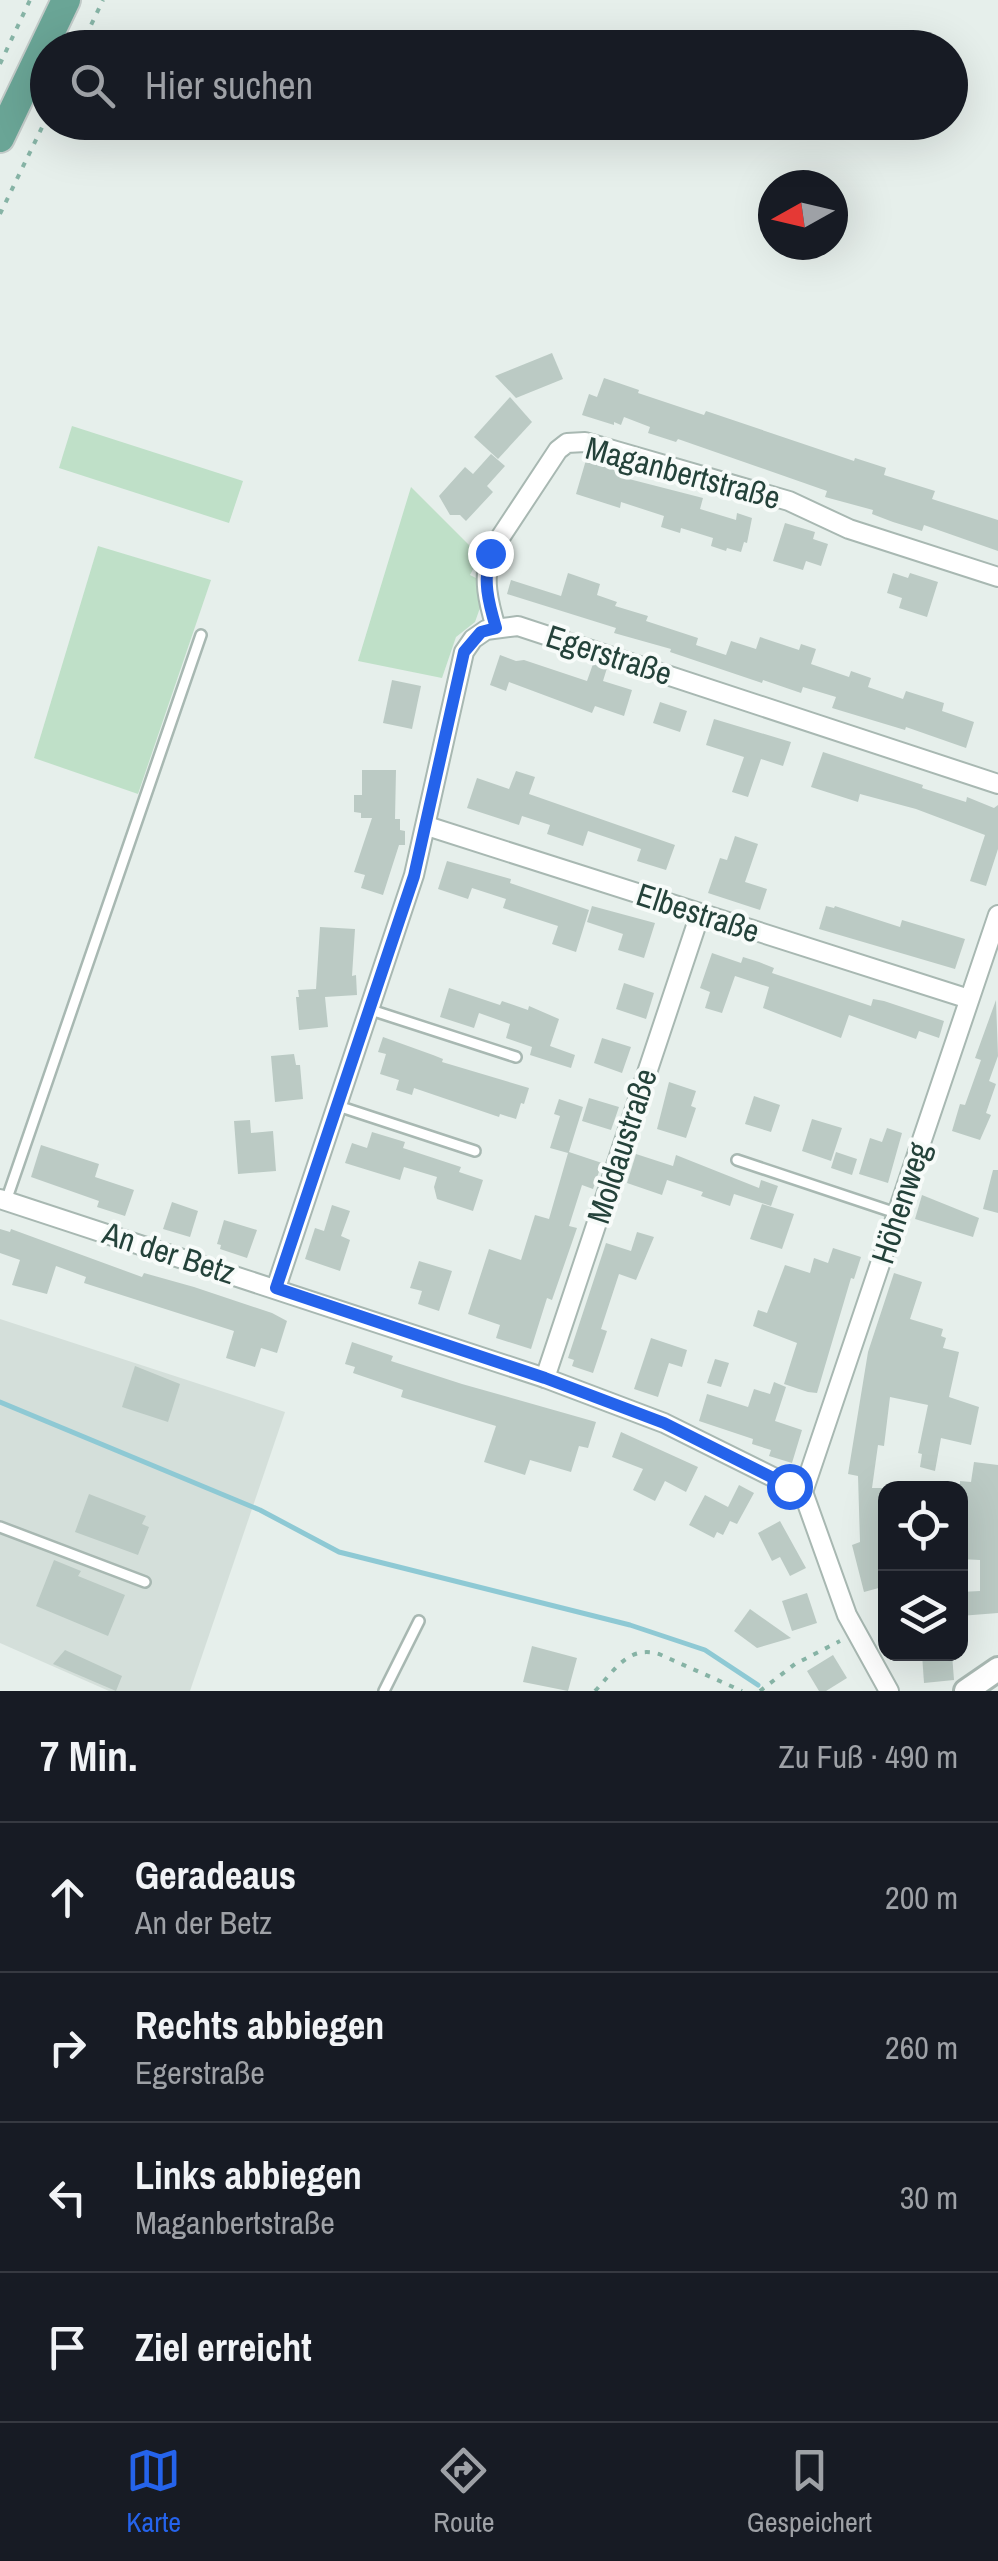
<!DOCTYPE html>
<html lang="de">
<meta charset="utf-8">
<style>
:root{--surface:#171b24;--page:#20242c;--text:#f1f3f6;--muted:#9ea1a6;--line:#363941;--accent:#2563eb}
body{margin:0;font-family:"Archivo Narrow",sans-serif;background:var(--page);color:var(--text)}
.controls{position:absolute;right:30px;bottom:30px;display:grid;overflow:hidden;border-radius:20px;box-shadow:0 10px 40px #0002}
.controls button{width:90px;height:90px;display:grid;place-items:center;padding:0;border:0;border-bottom:2px solid var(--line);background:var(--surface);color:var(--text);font:50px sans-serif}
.compass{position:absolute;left:758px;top:170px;width:90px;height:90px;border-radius:50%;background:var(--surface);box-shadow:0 10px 40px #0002;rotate:262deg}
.stop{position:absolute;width:30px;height:30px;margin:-22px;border:8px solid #2563eb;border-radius:50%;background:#fff}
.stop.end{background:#2563eb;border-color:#fff;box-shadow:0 2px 10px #0008}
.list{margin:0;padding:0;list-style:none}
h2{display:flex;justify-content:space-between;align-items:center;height:130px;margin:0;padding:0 40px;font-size:42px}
h2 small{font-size:32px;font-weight:400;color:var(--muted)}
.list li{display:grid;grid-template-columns:65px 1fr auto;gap:30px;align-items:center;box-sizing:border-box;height:150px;padding:0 40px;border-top:2px solid var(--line)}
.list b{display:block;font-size:38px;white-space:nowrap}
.list p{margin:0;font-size:32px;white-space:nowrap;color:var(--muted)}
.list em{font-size:32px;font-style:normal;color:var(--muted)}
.icon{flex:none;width:55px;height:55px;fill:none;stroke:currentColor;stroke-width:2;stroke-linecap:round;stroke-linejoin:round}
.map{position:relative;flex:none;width:998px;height:1691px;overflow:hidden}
.search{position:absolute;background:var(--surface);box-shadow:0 10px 40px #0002;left:30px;right:30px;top:30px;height:110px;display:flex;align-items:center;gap:25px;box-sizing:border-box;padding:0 35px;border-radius:55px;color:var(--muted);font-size:38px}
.sheet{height:730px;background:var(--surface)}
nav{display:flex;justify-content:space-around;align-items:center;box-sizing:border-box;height:140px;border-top:2px solid var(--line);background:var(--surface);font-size:28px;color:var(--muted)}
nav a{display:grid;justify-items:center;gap:5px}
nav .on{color:var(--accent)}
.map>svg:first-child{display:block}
</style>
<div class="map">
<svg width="998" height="1691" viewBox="0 0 998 1691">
<rect width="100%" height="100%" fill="#e6efeb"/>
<path fill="#d4dfda" d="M0 1319 285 1412 190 1691H109L0 1643Z"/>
<g fill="#bfe0c8">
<path d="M72 426 243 481 229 523 59 468Z"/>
<path d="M411 487 480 556 470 575 476 578 481 605 475 622 456 637 442 678 358 661Z"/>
<path d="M98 546 211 580 138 794 34 758Z"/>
</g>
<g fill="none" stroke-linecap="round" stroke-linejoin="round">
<path stroke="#8ec9d4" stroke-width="5" d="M0 1402 260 1510 339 1552 630 1625 705 1650 758 1685"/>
</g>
<g fill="#bbcac4">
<path d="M552 353 563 379 516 398 495 376Z"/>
<path d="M604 378 639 390 638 393 704 415 706 411 854 461 855 458 886 468 884 475 935 491 932 499 998 520V551L924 525 922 531 893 522 872 514 873 510 825 497 827 491 678 439 676 442 648 433 650 427 624 417 621 425 614 422V425L582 415 589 394 597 397Z"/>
<path d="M510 397 532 422 498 459 474 437Z"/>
<path d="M491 454 505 466 487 486 493 492 466 521 460 515H450L439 496 465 467 473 474Z"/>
<path d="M586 460 631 474 629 479 703 498 700 509 736 520 737 513 752 518 747 543 744 542 741 552 727 548 726 551 711 546 713 538 681 528 680 533 661 527 664 516 621 502 620 508 576 494Z"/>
<path d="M785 523 815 532 813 539 828 544 821 566 806 561 803 570 773 561Z"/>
<path d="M568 573 600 584 597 595 617 602 615 606 648 616 646 621 698 638 696 645 726 655 731 641 756 649 760 637 799 650 801 644 816 649 811 664 849 677 851 671 871 678 868 687 903 699 906 691 944 703 942 711 974 722 966 748 906 727 905 730 832 708 836 697 803 687 801 693 763 680 762 683 670 652 671 649 614 633 616 628 507 594 511 580 561 596Z"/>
<path d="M893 573 908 578 910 573 938 582 927 617 899 608 902 598 887 593Z"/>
<path d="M500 655 516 661 524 660 587 681 593 664 607 668 603 681 632 690 624 716 595 706 592 713 509 682 506 691 490 685Z"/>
<path d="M392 680 421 686 412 729 383 723Z"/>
<path d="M660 702 687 711 680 732 653 723Z"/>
<path d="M714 719 791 742 783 766 761 759 748 797 732 792 744 757 706 745Z"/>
<path d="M823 752 923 785 922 788 966 802 967 797 994 808 998 805V849L986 886 970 881 985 835 916 809 860 794 858 802 811 787Z"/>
<path d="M362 770H396L395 819H400V830L405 831V845H399L383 895 361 888 365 875 354 872 372 818H361V813L354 812V795H362Z"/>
<path d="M516 771 535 777 529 794 675 845 666 870 637 861 641 849 588 831 583 846 547 834 550 825 522 816 519 825 467 808 477 778 509 789Z"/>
<path d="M735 836 758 844 745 882 767 889 760 910 708 893 720 858 727 860Z"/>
<path d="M447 861 511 879 510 883 589 910 576 952 552 944 558 926 503 908 506 899 472 888 468 899 438 889Z"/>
<path d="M592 906 655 923 644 958 618 950 623 934 587 922Z"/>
<path d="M826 906 834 908 835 906 900 927 902 920 965 939 955 969 819 929Z"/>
<path d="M320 927 355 929 352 976 356 975 357 995 325 997 328 1027 299 1030 296 997H299L298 990 316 989Z"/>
<path d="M712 953 741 963 743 957 759 962 774 968 772 973 871 1006 873 999 884 1001 944 1021 939 1038 919 1031 916 1039 849 1015 841 1038 763 1008 769 987 735 976 722 1013 705 1008 710 992 700 988Z"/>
<path d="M624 983 654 993 646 1019 616 1009Z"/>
<path d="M449 988 500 1005 502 1001 528 1010 529 1006 559 1019 550 1046 575 1055 571 1068 530 1055 532 1047 506 1038 510 1024 479 1013 474 1028 440 1017Z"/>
<path d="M996 1000 998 1056 989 1081 996 1084 986 1113 991 1115 980 1140 952 1131 960 1104 965 1105 981 1060 975 1058Z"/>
<path d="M383 1037 433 1055 443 1059 442 1062 529 1088 524 1104 521 1103 516 1119 500 1114 499 1117 414 1088 412 1095 396 1090 399 1080 380 1074 386 1054 378 1052Z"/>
<path d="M602 1038 631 1047 622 1073 594 1063Z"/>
<path d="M294 1054 296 1065H300L303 1099 275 1102 271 1056Z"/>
<path d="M669 1082 696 1091 691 1106 696 1108 686 1138 657 1129Z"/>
<path d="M754 1096 780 1105 771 1132 745 1124Z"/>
<path d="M589 1098 619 1107 611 1130 582 1121Z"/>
<path d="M559 1099 583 1107 569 1152 602 1163 593 1189 582 1185 569 1226 577 1228 552 1300 547 1298 531 1349 496 1338 500 1325 468 1314 489 1249 521 1260 535 1215 549 1219 568 1153 550 1148 560 1116 554 1114Z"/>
<path d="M812 1119 842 1128 831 1161 802 1151Z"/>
<path d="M250 1120 251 1133 273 1131 276 1171 238 1174 234 1121Z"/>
<path d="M887 1128 902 1133 888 1183 859 1174 870 1138 882 1142Z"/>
<path d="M372 1132 405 1142 403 1148 461 1167 459 1172 483 1180 473 1211 437 1199 434 1187 437 1177 404 1167 400 1180 345 1163 352 1143 367 1148Z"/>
<path d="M41 1145 99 1164 95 1177 134 1190 125 1216 97 1207 99 1201 31 1177Z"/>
<path d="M836 1152 857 1159 852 1175 831 1168Z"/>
<path d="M636 1154 673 1166 676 1155 759 1188 761 1180 778 1186 771 1206 734 1194 730 1206 701 1196 703 1192 667 1180 662 1195 627 1183Z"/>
<path d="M993 1170H998V1213L983 1209Z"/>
<path d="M922 1195 979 1218 973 1237 915 1219Z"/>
<path d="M172 1202 198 1211 190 1237 163 1229Z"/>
<path d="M762 1204 794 1214 782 1249 750 1239Z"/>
<path d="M332 1205 350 1211 341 1236 350 1240 340 1271 305 1259 315 1228 324 1231Z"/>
<path d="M224 1220 257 1230 247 1258 220 1249 221 1245 217 1244Z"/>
<path d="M0 1229 10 1232 11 1229 142 1277 144 1273 194 1287 272 1313 287 1321 277 1353 261 1348 255 1367 226 1358 234 1331 84 1283 86 1277 56 1266 47 1294 12 1285 20 1260 0 1253Z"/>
<path d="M637 1232 654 1237 636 1280 619 1274 601 1329 607 1331 593 1373 572 1366 574 1360 568 1358 606 1243 631 1251Z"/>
<path d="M833 1248 861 1257 854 1279 851 1278 817 1393 808 1392 784 1384 797 1343 753 1326 758 1310 767 1313 785 1265 810 1273 814 1258 828 1263Z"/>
<path d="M419 1261 452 1271 439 1311 418 1304 422 1291 410 1288Z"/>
<path d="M894 1273 922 1282 910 1319 943 1329 941 1336 946 1338 943 1348 959 1352 949 1397 979 1407 971 1445 941 1438 935 1471 920 1467 922 1454 918 1453 928 1405 890 1397 884 1446 878 1445 872 1488H886V1526H878L886 1555V1586L864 1592 852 1545 860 1542 858 1476 848 1474 868 1352Z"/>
<path d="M651 1338 687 1350 682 1367 669 1363 658 1397 634 1389Z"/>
<path d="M352 1342 393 1356 391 1361 462 1384 596 1422 588 1448 579 1446 571 1472 530 1460 525 1475 484 1462 496 1426 401 1397 403 1390 353 1373 355 1367 345 1364Z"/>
<path d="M715 1359 729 1363 721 1387 707 1383Z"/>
<path d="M135 1366 180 1384 168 1422 122 1407Z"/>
<path d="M774 1382 786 1387 775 1421 802 1430 792 1463 769 1456 771 1450 752 1444 753 1439 699 1421 707 1394 748 1407 754 1389 770 1394Z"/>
<path d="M621 1432 698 1467 686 1492 665 1481 655 1501 633 1490 643 1469 612 1457Z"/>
<path d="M974 1462 998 1465V1613L960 1616V1592L980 1591V1560L960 1559V1481L971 1482Z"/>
<path d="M739 1485 754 1493 737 1524 730 1521 723 1535 717 1532 714 1538 689 1525 705 1495 728 1507Z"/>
<path d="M89 1494 146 1516 142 1524 149 1527 138 1555 75 1532Z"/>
<path d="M780 1521 806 1568 790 1576 780 1557 772 1561 758 1533Z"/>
<path d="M54 1560 81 1571 78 1576 125 1595 108 1636 36 1606Z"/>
<path d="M807 1593 817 1623 792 1631 782 1601Z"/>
<path d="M750 1609 791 1638 757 1648 734 1631Z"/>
<path d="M532 1646 577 1658 568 1691 523 1682Z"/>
<path d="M65 1650 122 1676 116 1691 53 1664Z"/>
<path d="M922 1654H952L954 1680 924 1683Z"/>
<path d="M833 1655 847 1678 826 1691H819L807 1671Z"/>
</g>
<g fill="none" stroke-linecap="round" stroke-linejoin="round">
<g stroke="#a8b8b2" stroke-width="14">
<g id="service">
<path d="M371 1010 516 1057"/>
<path d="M338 1106 475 1151"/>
<path d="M737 1160 896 1213"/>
<path d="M6 1201 201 635"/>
<path d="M0 1527 145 1582"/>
<path d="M384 1691 419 1621"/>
</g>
</g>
<g stroke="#a8b8b2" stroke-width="22">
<g id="minor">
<path d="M496 628C488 601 483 580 490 553L558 450 567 443 585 442 789 501 849 529 998 577"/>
<path d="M427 826 969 999"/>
<path d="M0 1199 545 1378 664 1423 803 1492 847 1615 889 1691"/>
<path d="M276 1288 414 875 464 652 473 639 486 630 518 626 998 784"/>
<path d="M545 1378 700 914"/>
<path d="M803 1492 998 915"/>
</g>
</g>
<g stroke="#a8b8b2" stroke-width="28">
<path id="tertiary" d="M966 1691 998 1669"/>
</g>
<g stroke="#c2cac8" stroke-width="32">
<path id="primary" d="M0 138 66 0"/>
</g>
<g stroke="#86b3a5" stroke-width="4" stroke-dasharray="5 8" stroke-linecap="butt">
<path d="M80 48 103 0"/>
<path d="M0 64 30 0"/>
<path d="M0 214 48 115"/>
<path d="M595 1691C615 1670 628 1645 659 1654L742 1691"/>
<path d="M760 1691 795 1664 840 1641"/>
</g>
<use href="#service" stroke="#fff" stroke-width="9"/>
<use href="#minor" stroke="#fff" stroke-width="18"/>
<use href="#tertiary" stroke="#fff" stroke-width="22"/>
<use href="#primary" stroke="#6aa596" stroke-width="28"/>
</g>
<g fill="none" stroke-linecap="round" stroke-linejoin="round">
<path stroke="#2563eb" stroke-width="12" d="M490 553C483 581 488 601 496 628L481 632 464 652 414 876 276 1288 545 1378 664 1423 789 1486"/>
</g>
<g text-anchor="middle" stroke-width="8" stroke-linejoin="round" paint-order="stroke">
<g font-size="32" fill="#24423a" stroke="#f7fbf9">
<text transform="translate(683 473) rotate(15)" y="11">Maganbertstraße</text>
<text transform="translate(609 655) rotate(18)" y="11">Egerstraße</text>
<text transform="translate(698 913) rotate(18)" y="11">Elbestraße</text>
<text transform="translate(622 1146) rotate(-72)" y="11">Moldaustraße</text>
<text transform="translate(901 1203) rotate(-72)" y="11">Höhenweg</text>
<text transform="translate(169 1253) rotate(18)" y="11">An der Betz</text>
</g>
</g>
</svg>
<div class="controls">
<button><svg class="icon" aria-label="locate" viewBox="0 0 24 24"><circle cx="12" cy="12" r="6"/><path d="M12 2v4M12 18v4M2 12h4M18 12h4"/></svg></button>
<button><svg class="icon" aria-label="layers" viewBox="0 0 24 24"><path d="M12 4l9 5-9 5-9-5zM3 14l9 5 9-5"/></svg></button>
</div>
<svg class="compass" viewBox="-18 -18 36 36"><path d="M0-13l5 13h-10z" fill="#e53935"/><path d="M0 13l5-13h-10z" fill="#9ea1a6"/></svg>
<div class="stop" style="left:789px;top:1486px"></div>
<div class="stop end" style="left:490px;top:553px"></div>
<div class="search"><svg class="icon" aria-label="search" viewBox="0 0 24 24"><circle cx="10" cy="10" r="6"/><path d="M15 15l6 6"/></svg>Hier suchen</div>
</div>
<section class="sheet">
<h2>7 Min.<small>Zu Fuß · 490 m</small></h2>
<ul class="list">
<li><svg class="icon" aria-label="ahead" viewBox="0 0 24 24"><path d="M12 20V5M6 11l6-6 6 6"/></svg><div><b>Geradeaus</b><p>An der Betz</p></div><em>200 m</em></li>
<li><svg class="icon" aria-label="right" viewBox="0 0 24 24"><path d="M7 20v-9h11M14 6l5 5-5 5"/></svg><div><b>Rechts abbiegen</b><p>Egerstraße</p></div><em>260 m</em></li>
<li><svg class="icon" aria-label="left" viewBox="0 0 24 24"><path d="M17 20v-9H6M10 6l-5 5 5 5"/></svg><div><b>Links abbiegen</b><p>Maganbertstraße</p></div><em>30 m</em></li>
<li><svg class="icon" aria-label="arrive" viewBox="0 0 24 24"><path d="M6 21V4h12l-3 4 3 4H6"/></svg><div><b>Ziel erreicht</b></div></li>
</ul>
</section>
<nav>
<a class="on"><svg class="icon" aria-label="map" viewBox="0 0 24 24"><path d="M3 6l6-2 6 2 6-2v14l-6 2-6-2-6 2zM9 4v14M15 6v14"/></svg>Karte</a>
<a><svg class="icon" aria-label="directions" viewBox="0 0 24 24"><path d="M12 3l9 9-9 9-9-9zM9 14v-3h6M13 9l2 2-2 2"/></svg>Route</a>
<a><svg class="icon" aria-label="saved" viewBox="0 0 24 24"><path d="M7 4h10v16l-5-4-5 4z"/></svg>Gespeichert</a>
</nav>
